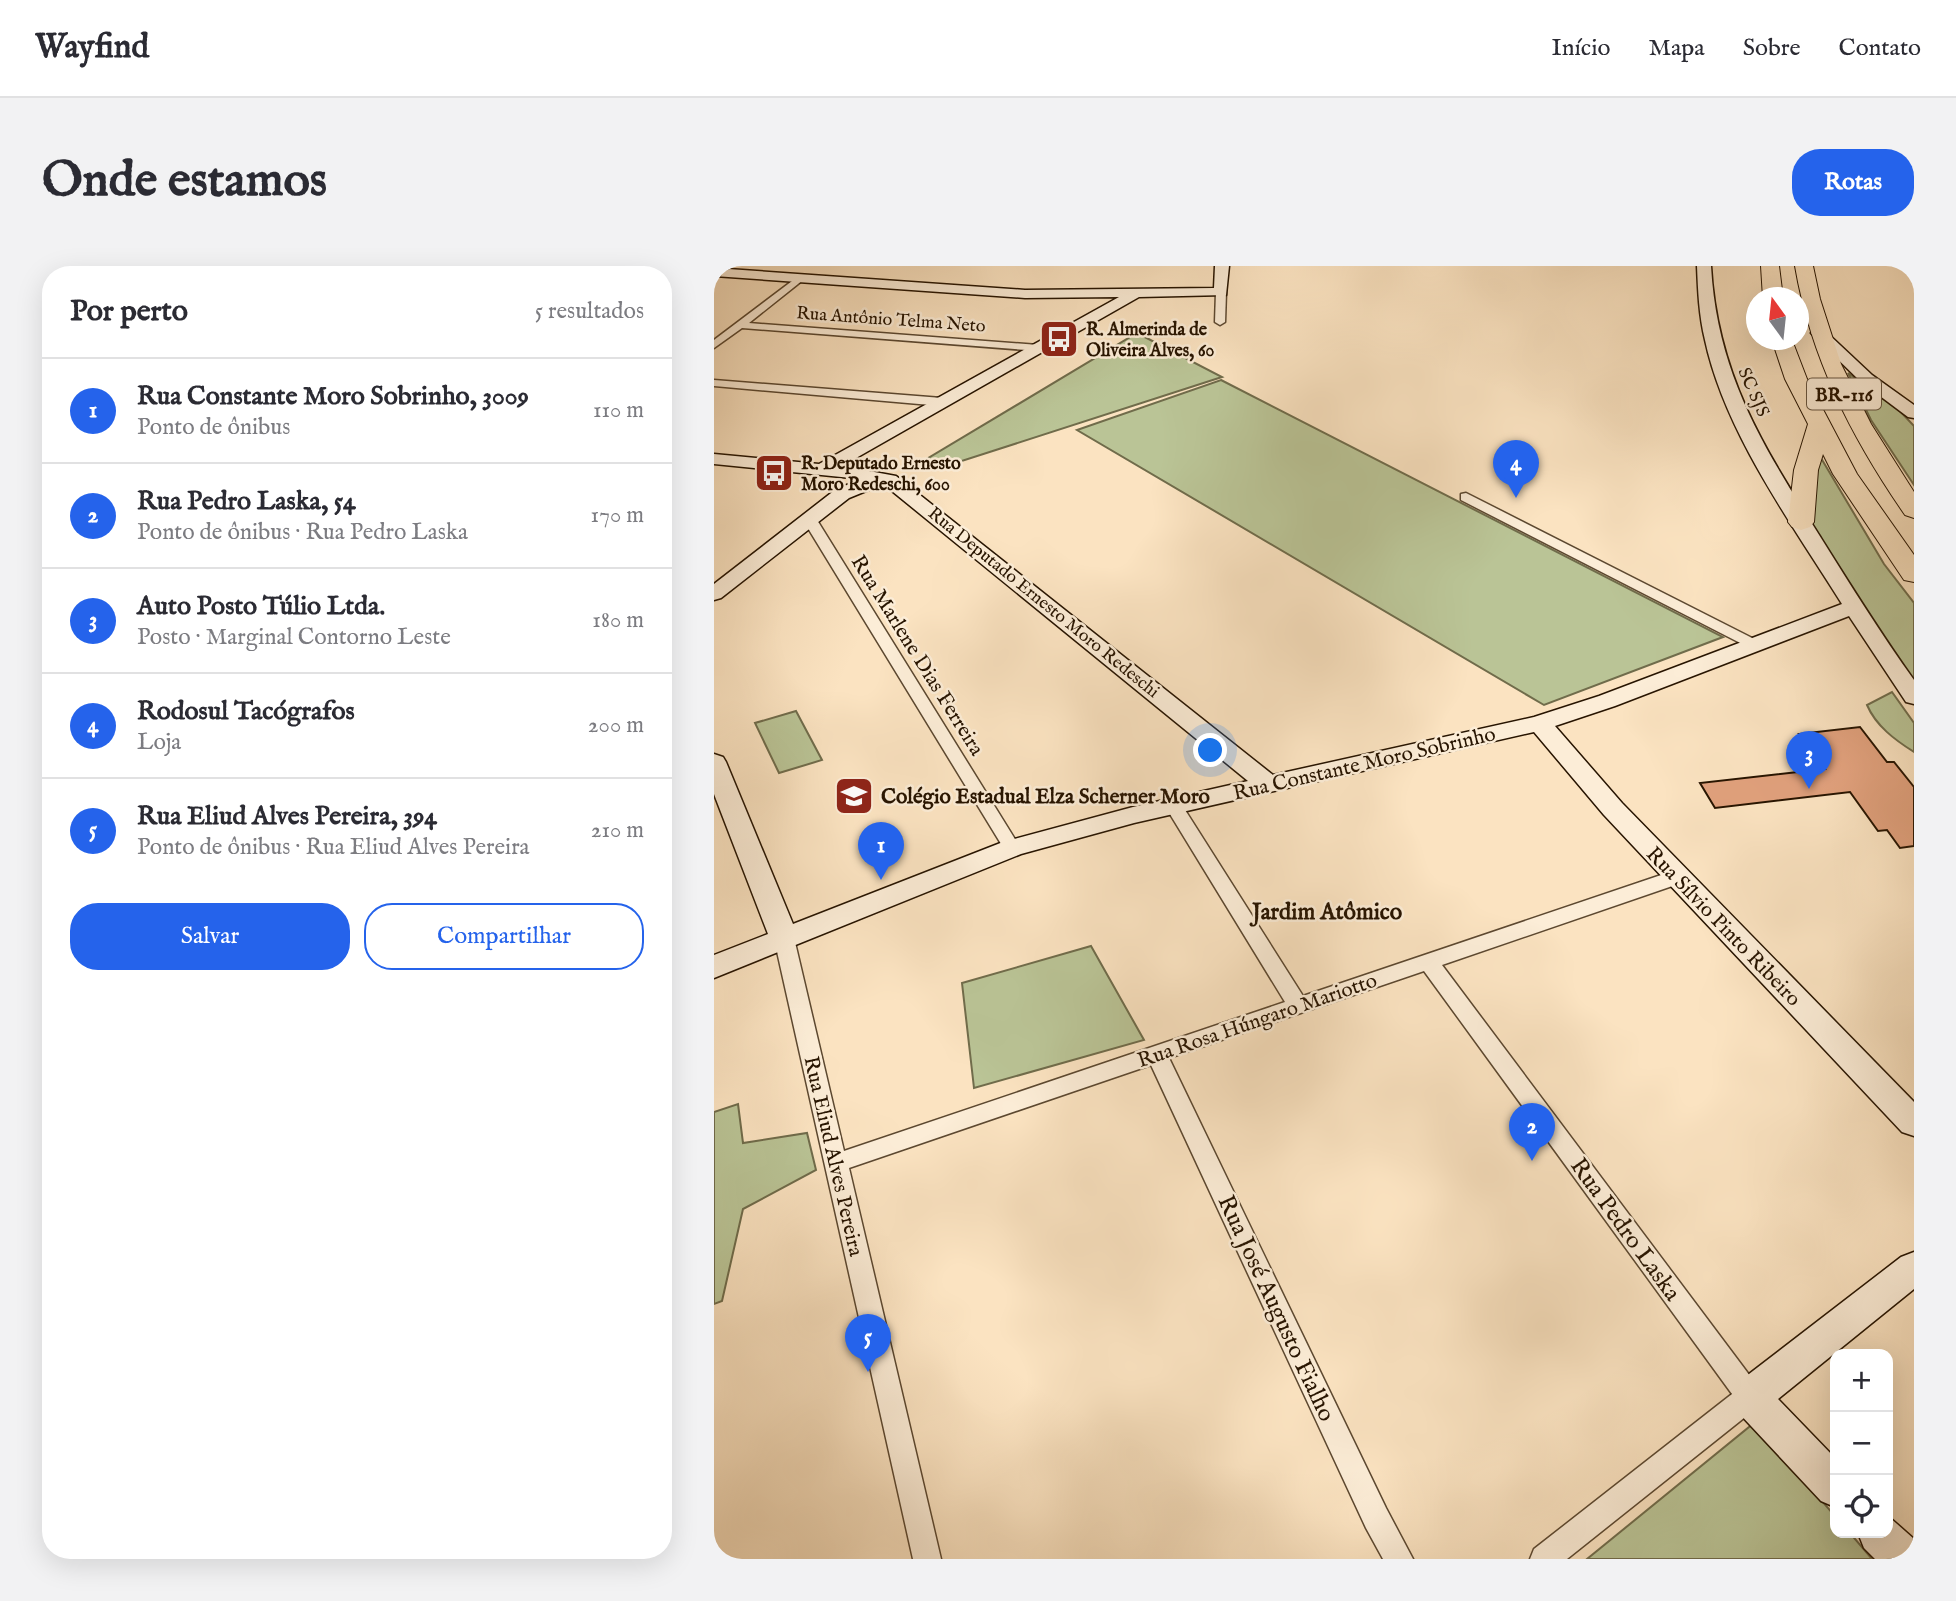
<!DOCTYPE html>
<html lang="pt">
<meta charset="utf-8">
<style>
:root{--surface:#fff;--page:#f2f2f3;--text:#2b2b33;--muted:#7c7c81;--line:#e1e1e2;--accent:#2563eb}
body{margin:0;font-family:"IM FELL English",serif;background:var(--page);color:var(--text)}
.controls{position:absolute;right:21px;bottom:21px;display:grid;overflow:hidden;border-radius:14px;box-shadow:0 7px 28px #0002}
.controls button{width:63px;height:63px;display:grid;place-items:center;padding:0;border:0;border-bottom:2px solid var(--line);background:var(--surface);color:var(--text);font:35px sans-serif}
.compass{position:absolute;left:1032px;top:21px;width:63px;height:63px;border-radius:50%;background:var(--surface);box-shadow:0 7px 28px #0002;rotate:345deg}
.you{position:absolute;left:497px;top:485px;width:24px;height:24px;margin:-18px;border:5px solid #fff;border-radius:50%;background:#1a73e8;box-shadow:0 0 0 10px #1a73e833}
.badge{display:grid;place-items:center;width:46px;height:46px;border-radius:50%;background:var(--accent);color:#fff;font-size:23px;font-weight:700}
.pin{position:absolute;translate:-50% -58px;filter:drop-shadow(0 2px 4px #0008)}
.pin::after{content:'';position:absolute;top:37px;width:24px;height:21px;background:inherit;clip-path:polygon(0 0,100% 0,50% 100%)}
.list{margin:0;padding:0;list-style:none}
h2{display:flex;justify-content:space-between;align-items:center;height:91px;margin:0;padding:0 28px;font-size:30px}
h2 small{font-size:23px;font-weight:400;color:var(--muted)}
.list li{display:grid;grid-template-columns:46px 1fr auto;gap:21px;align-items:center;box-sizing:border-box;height:105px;padding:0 28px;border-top:2px solid var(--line)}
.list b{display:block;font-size:26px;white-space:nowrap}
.list p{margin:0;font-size:23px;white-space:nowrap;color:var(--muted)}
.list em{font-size:23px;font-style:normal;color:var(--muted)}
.actions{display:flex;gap:14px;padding:21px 28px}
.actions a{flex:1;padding:16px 0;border:2px solid var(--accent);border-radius:28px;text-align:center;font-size:24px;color:var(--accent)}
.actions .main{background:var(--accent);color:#fff}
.icon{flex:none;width:38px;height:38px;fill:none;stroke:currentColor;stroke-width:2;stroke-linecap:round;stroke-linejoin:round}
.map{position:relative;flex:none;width:1200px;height:1293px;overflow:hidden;border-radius:28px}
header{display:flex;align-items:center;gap:42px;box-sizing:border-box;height:98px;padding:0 35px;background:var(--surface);border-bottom:2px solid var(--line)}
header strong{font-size:33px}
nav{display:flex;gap:38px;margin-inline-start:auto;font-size:24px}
.intro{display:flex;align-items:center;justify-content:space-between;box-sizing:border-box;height:168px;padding:0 42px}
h1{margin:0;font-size:49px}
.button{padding:18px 32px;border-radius:28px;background:var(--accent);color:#fff;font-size:24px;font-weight:700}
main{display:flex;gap:42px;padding:0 42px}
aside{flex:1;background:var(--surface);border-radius:28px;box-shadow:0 7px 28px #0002}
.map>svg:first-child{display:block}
</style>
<header>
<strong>Wayfind</strong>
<nav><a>Início</a><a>Mapa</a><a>Sobre</a><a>Contato</a></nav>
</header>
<div class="intro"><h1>Onde estamos</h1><a class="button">Rotas</a></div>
<main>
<aside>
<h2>Por perto<small>5 resultados</small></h2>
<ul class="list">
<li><span class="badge">1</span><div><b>Rua Constante Moro Sobrinho, 3009</b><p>Ponto de ônibus</p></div><em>110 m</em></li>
<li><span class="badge">2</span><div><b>Rua Pedro Laska, 54</b><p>Ponto de ônibus · Rua Pedro Laska</p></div><em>170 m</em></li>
<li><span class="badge">3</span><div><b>Auto Posto Túlio Ltda.</b><p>Posto · Marginal Contorno Leste</p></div><em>180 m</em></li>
<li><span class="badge">4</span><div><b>Rodosul Tacógrafos</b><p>Loja</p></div><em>200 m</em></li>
<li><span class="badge">5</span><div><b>Rua Eliud Alves Pereira, 394</b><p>Ponto de ônibus · Rua Eliud Alves Pereira</p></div><em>210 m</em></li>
</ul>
<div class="actions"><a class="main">Salvar</a><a>Compartilhar</a></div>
</aside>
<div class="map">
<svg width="1200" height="1293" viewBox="0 0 1200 1293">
<rect width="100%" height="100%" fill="#fbe3c1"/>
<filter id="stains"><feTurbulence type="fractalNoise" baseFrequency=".00286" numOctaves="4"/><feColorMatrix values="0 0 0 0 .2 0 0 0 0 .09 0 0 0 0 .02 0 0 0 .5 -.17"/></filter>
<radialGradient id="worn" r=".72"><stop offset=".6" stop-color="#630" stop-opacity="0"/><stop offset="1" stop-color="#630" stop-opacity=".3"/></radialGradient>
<g fill="#bac496" stroke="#706c4b" stroke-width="2">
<path d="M423 67 508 111 226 202 211 194Z"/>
<path d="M1134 107 1183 142 1200 160V219L1157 154Z"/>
<path d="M507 114 1009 371 830 439 363 164Z"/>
<path d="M1104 187 1170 298 1200 337V419L1094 256Z"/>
<path d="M1178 426 1200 457V486C1181 474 1162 460 1153 439Z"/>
<path d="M82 445 108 494 65 507 41 457Z"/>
<path d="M377 680 430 774 260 822 248 717Z"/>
<path d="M24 838 29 877 93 867 102 904 29 943 8 1035 0 1038V846Z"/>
<path d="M1040 1157 1121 1250V1267H1136L1158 1293H873Z"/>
</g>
<path fill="#e1a17d" stroke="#271400" stroke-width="2" d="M1146 461 1173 496H1180L1200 521V580L1186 582 1173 564 1164 565 1136 526 1001 542 986 517 1111 503 1085 468Z"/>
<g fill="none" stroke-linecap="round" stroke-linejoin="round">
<g stroke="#5c4830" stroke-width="3">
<g id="street">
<path d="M86 9 91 12 89 14 35 57 325 79 330 82 325 85 28 62 0 82V74Z"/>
<path d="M507 23 512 26 511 56 506 59 501 56 502 26Z"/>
<path d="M0 114 228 132 234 136 228 140 0 120Z"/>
<path d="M752 227 1046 376 1049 379 1041 384 1036 382 747 234V228Z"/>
<path d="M96 250 103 254 304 578 307 582 304 586H292L89 254Z"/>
<path d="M460 534 466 536 589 730 956 606H970L972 611 970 616 728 699 1045 1122 1049 1131 1045 1140 853 1293H816L820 1283 1018 1128 710 705 455 792 672 1242 699 1293H669L652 1262 437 799 135 902 227 1293H199L60 672 63 667H77L80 672 130 885 571 736 451 540Z"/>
</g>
</g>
<g stroke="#271400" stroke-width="3">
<g id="secondary">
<path d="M501 0H515L512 29 425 31 128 200 182 210 559 509 820 451 885 430 1128 338C1078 258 1011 167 991 74 985 49 984 25 983 0H997C1003 109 1050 182 1107 272 1137 320 1167 368 1200 414V438L1192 436 1135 350 901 440 841 460 908 537 1200 836V870L1188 866 890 549 820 466 420 557 307 588 0 712V689L54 668 0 528V488L9 491 12 496 79 658 289 576 419 541 534 515 173 221 157 223 135 232 7 332 0 334V318L121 224 147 213 0 198V188L105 198 405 31 311 32 0 10V2L311 24 500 22Z"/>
<path d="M1105 62 1110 64 1158 109 1200 139V152L1194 151 1146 115 1100 70 1097 67 1100 64Z"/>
<path d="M1200 986V1023L1064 1133 1121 1192V1241L1107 1235 1022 1144 1017 1131 1022 1118 1187 991Z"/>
<path d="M1174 1250 1200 1273V1293H1161L1150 1282 1144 1267H1174Z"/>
</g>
</g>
<g stroke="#271400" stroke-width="2">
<g id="highway">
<path d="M1047 0H1065L1069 32H1049Z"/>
<path d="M1081 0H1099L1106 33 1127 98 1157 158 1200 226V252L1191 249C1138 172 1097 93 1081 0Z"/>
<path d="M1058 74H1078L1093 113 1143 208 1200 289V316L1190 314 1119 208 1109 188 1104 204 1100 256 1096 261 1087 264 1078 261 1074 256 1080 204 1094 158 1071 113Z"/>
</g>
</g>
<use href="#street" fill="#fcedd7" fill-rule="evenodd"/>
<use href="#secondary" fill="#fcedd7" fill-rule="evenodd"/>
<use href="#highway" fill="#fbe3c1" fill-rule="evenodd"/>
</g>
<defs>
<g id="bus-square" transform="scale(2.0125)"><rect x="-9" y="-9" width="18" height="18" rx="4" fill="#8f2418" stroke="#fcedd7"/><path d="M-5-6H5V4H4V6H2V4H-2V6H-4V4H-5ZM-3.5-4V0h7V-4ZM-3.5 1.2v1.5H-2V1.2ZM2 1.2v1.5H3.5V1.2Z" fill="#fff"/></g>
<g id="school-square" transform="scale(2.0125)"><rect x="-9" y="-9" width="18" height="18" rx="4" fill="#8f2418" stroke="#fcedd7"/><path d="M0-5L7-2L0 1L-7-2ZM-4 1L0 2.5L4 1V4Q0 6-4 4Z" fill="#fff"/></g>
</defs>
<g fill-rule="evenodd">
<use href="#bus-square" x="345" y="73"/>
<use href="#bus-square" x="60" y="207"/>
<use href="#school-square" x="140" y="530"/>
</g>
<g text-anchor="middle" stroke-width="5" stroke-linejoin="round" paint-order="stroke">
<g font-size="18" fill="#271400" stroke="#fcedd7">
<text transform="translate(177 53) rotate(4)" y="6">Rua Antônio Telma Neto</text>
<text transform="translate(1040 126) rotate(66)" y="6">SC SJS</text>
<text transform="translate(330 336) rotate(39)" y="6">Rua Deputado Ernesto Moro Redeschi</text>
</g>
<g font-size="18" font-weight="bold" fill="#271400" stroke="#fcedd7" text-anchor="start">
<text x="372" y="69">R. Almerinda de<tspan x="372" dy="21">Oliveira Alves, 60</tspan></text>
<text x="87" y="203">R. Deputado Ernesto<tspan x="87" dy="21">Moro Redeschi, 600</tspan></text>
</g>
<rect fill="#fcedd7" stroke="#675540" stroke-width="2" x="1093" y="112.5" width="74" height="31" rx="5"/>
<g font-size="19" font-weight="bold" fill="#271400">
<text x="1130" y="135">BR-116</text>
</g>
<g font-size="21" fill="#271400" stroke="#fcedd7">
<text transform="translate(204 389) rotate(58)" y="7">Rua Marlene Dias Ferreira</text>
<text transform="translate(650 497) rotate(-13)" y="7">Rua Constante Moro Sobrinho</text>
<text transform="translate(1010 660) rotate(46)" y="7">Rua Sílvio Pinto Ribeiro</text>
<text transform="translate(543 754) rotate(-19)" y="7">Rua Rosa Húngaro Mariotto</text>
<text transform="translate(120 890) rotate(77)" y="7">Rua Eliud Alves Pereira</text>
</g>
<g font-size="21" font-weight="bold" fill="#271400" stroke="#fcedd7" text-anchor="start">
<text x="167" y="537">Colégio Estadual Elza Scherner Moro</text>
</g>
<g font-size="23" font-weight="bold" fill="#271400" stroke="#fcedd7">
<text x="613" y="653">Jardim Atômico</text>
</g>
<g font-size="24" fill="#271400" stroke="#fcedd7">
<text transform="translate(912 963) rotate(54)" y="8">Rua Pedro Laska</text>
<text transform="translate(563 1042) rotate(65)" y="8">Rua José Augusto Fialho</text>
</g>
</g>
<rect width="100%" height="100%" filter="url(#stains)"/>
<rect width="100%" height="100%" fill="url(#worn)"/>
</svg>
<div class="controls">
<button>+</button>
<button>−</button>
<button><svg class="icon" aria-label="locate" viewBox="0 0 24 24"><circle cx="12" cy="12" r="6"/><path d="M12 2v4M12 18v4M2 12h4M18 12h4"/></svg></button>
</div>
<svg class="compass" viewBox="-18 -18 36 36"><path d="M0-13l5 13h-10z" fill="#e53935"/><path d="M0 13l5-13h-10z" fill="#7c7c81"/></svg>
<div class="you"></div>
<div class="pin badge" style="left:167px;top:614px">1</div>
<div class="pin badge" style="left:818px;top:895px">2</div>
<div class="pin badge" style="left:1095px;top:523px">3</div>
<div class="pin badge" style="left:802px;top:232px">4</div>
<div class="pin badge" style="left:154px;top:1106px">5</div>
</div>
</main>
